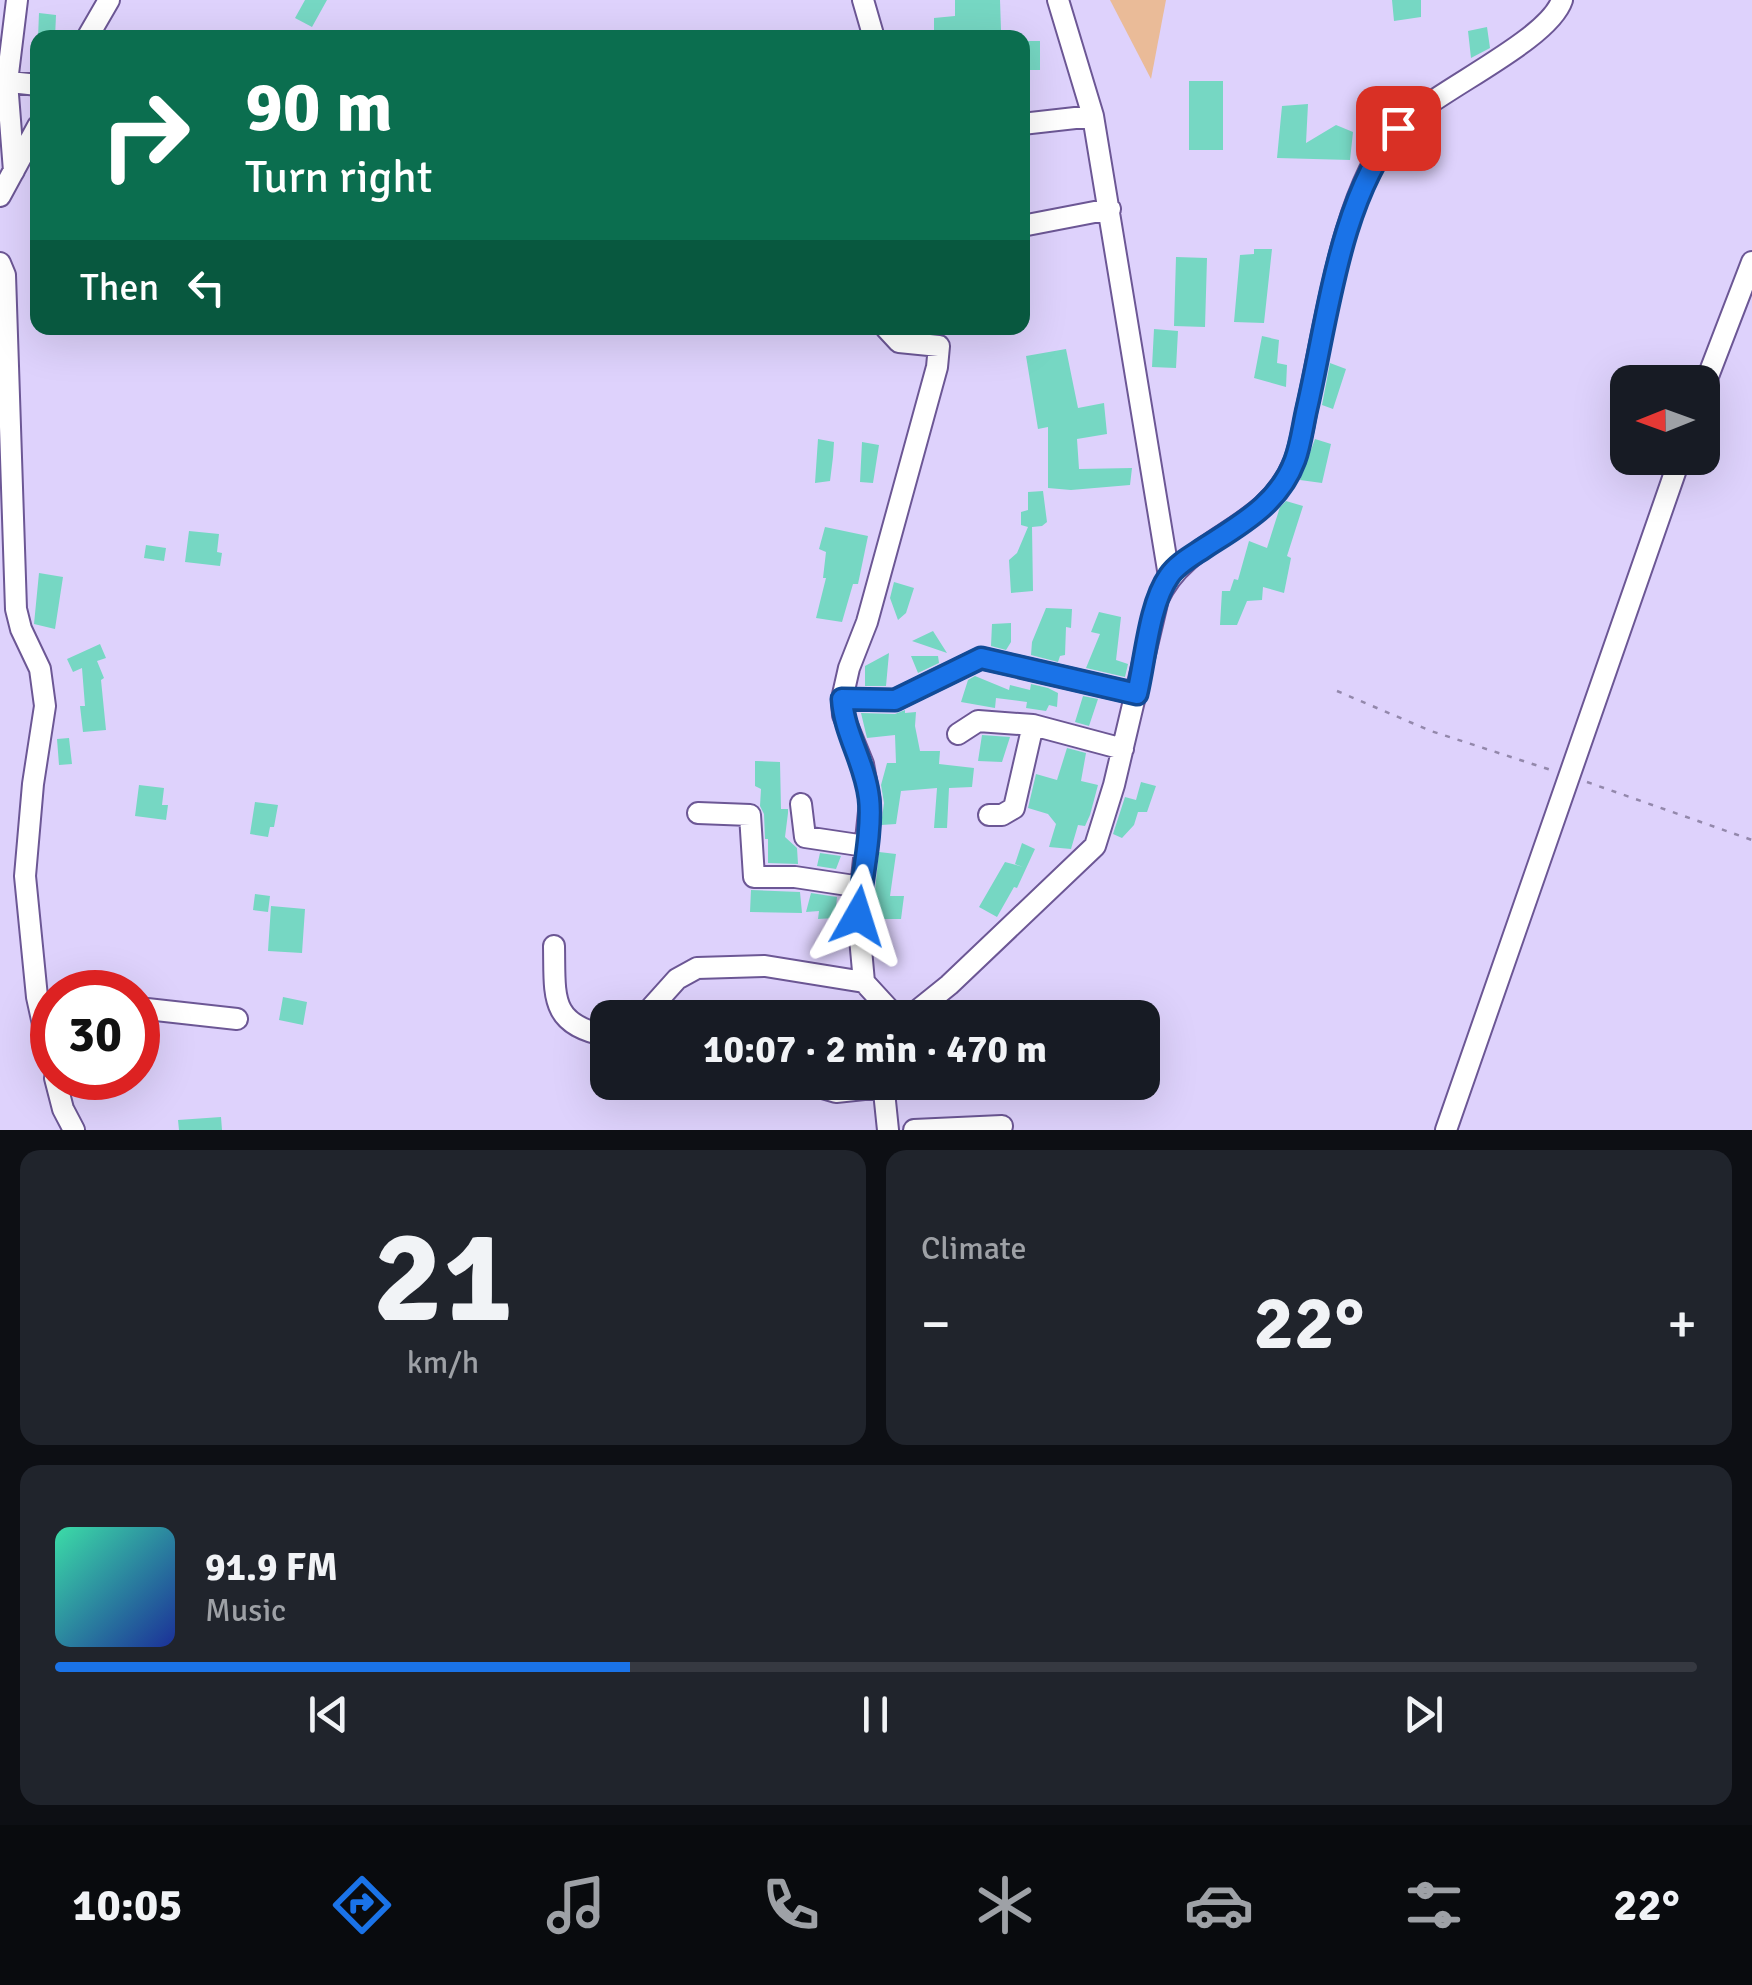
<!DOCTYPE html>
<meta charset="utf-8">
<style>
:root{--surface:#171b24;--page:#20242c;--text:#f1f3f6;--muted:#9ea1a6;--line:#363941;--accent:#1a73e8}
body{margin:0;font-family:Signika,sans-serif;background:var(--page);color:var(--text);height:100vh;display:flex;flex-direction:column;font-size:38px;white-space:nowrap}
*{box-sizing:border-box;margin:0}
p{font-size:32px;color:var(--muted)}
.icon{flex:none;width:55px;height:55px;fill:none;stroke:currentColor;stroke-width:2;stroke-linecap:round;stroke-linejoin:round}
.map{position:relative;height:1130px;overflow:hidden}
.side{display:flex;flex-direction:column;gap:20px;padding:20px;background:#0d0f14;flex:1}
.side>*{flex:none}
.hud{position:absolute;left:30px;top:30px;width:1000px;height:305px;border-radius:20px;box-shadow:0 10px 40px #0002;background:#0b6e4f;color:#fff;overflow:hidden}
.needle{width:65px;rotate:269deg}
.buttons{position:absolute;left:1610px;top:365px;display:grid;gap:20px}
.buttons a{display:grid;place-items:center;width:110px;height:110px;border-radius:20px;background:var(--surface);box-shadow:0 10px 40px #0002;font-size:50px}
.speed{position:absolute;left:30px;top:970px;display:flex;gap:20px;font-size:50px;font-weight:700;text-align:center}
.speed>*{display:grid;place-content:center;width:130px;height:130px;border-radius:50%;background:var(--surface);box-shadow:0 10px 40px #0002;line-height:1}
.speed .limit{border:15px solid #d22;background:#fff;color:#111}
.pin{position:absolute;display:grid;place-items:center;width:85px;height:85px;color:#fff;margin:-42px;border-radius:20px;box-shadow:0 5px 15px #0006}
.me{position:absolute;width:110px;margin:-55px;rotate:6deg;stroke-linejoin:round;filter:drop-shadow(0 0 8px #0008)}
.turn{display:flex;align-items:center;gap:35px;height:210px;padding:0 50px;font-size:45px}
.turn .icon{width:130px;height:130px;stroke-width:2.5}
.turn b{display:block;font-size:70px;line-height:85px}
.then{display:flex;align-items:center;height:95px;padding:0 50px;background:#0003;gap:20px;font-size:38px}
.big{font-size:75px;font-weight:800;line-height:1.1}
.side .tile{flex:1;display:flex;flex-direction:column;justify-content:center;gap:15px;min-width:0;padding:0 35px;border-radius:20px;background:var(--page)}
.side .dial{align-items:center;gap:0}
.dial b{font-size:130px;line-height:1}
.song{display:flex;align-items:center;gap:30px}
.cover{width:120px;height:120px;border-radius:15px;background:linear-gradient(135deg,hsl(160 70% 55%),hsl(230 70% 35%))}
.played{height:10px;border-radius:5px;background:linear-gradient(90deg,var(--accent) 35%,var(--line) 35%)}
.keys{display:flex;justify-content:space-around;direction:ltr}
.heat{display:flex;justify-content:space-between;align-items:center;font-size:55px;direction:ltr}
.side .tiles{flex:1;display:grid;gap:20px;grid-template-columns:1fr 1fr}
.tile:last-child{grid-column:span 2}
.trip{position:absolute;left:590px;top:1000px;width:570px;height:100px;border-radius:20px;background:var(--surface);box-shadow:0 10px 40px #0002;font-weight:800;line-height:100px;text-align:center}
.tab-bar{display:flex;height:160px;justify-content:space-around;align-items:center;background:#090b0e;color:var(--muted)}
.tab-bar .icon{width:70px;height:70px}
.tab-bar .selected{color:var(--accent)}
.tab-bar b{font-size:45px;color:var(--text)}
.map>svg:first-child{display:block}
</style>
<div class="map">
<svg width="1752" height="1130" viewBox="0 0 1752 1130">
<rect width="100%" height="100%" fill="#ded2fc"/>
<!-- green -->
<path fill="#eabb98" d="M1110 0H1166L1151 79Z"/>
<!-- building -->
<path fill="#76d7c3" d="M305 0H327L312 27 295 18Z
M955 0H1000L1001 30H934V18L955 16Z
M1392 0H1421V17L1394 21Z
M39 13 56 15 55 38H38Z
M1487 27 1490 48 1471 58 1468 31Z
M1022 41H1040V70H1022Z
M1189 81H1223V150H1189Z
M1308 104 1306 143 1336 125 1353 132 1350 160 1277 158 1282 106Z
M1254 249H1272L1264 323 1234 322 1240 255 1254 254Z
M1176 257 1207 258 1205 327 1174 326Z
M1154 329 1178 331 1176 368 1152 367Z
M1262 336 1279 340 1277 363 1287 365 1286 387 1254 378Z
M1066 349 1078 408 1104 403 1107 434 1077 439 1079 469 1132 468 1130 485 1071 490 1048 488V427L1038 429 1026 356Z
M1330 363 1346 369 1333 409 1322 405Z
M818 439 834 442 833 457 830 481 815 483Z
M1315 439 1331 444 1322 483 1300 480Z
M862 442 879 445 873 483 860 482Z
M1043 491 1047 522 1042 526 1032 527 1033 591 1011 593 1009 560 1017 553 1028 527 1021 525V512L1028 510V492Z
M1286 501 1303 506 1287 556 1291 558 1284 593 1263 587 1262 600 1247 601 1237 625H1220L1222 591H1230L1234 579 1238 580 1249 541 1267 548 1280 507Z
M825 527 868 536 858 584H853L842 622 816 618 826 578H823L826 552 819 549Z
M189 531 219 534 217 552 222 553 220 566 185 562Z
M146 545 166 548 164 561 144 558Z
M39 573 63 577 55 629 34 624Z
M894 582 914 588 906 613 898 620 890 598Z
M1046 608 1072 609 1071 628 1066 627 1065 655 1060 656 1058 662 1031 655 1032 642Z
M1099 612 1121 617 1116 660 1128 664 1125 677 1086 668 1100 634 1091 632Z
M1011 623V642L1006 650 991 646 992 624Z
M933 631 947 653 912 641Z
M100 644 106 658 97 661 104 678 101 680 106 730 83 732 80 706H85L82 668 73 672 67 659Z
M889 653 886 686H865V666Z
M911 656H938L939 663 918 673Z
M975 676 1009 690 1010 685 1030 690 1031 684 1048 688 1058 693 1057 707 1049 705 1046 711 1026 708 1027 702 996 698 995 708 961 702 968 680Z
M1083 696 1098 699 1089 726 1075 722Z
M905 710V713L916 712 915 726 920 751H940L939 764 974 768 972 787 949 788 947 828H934L937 788 901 791 896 824 881 825 884 803 881 785 887 763H896L895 735 867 738 861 713 895 714Z
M982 735 1010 737 1002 762 978 761Z
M69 738 72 764 59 765 57 739Z
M1067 748 1086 753 1081 781 1098 785 1090 815 1085 826 1078 825 1071 849 1049 847 1056 824 1048 814 1028 808 1036 774 1057 780Z
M755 761 780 762 781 809H788V813L785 837 797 848 798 864 768 863V839H765L764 814 760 806 761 789 755 786Z
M1141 782 1156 786 1147 812H1138L1134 825 1122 838 1113 834 1125 797 1136 800Z
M139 785 164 788 162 805H168L166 820 135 816Z
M255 802 278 805 274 827H270L268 837 250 834Z
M1022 843 1035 849 1017 888 1014 887 997 917 979 907 1005 862 1023 867 1015 864Z
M879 852 896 854 890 896H904L901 919H872Z
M820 853 841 856 836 869 817 866Z
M751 890 800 892 802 913 750 912Z
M811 893 837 897 835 918 818 919 819 911 806 912Z
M255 894 270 896 268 912 253 910Z
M271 906 305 909 302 953 268 951Z
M283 997 307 1002 303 1025 279 1020Z
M221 1117 222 1130H179L178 1120Z"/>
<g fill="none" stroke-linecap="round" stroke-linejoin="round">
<!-- minor casing -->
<g stroke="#6c5795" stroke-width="24">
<path id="minor" d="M863 0 874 38
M1058 0 1093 116 1169 576
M87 38 109 0
M0 81 38 85
M1022 124 1093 116
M14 171 7 82 17 0
M0 196 38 126
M1022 226 1110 209
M0 263 5 275 16 609 21 629 40 669 45 706 33 784 25 876 37 997 52 1065
M1702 392 1752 262
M842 699 895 700 981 658 1137 694
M958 734 978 721 1033 725 1123 749
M801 804 805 837 865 846
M698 813 750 815 754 877H795L861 887
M989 815H1002L1014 808 1033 725
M554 946C555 997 549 1025 608 1036
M864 982 858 916 870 802 863 764 843 715 842 699 849 668 867 622 937 367 939 346 899 342 886 328
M138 1008 237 1019
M642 1018 677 979 697 968 765 966 864 982 897 1018
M908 1018 949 985 1095 846 1114 785 1158 599C1189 533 1265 533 1294 462 1301 444 1304 422 1308 403 1325 327 1343 187 1396 130 1432 92 1548 42 1562 0
M55 1078 63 1109 74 1130
M802 1082 836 1092 883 1087
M883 1082 888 1130
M914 1130 1002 1126
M1446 1130 1680 458"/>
</g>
<!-- path -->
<path stroke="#9388ab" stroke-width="2.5" stroke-dasharray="5 8" stroke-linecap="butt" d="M1337 691 1431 731 1551 770
M1587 782 1752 840"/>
<!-- minor -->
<use href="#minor" stroke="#fff" stroke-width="20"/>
</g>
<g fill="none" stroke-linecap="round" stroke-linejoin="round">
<!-- route casing -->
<g stroke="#114b97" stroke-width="25">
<path id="route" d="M858 916C861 883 873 830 869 798 865 763 844 733 842 699L895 700 981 658 1137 694C1145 661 1149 604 1169 576 1177 564 1192 556 1204 548 1241 524 1279 504 1295 460 1301 444 1303 425 1307 408 1328 318 1339 201 1398 128"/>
</g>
<!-- route -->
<use href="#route" stroke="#1a73e8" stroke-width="18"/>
</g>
</svg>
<div class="buttons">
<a><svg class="needle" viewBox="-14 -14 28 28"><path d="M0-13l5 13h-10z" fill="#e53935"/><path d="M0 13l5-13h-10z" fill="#9ea1a6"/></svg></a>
</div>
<div class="speed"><div class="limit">30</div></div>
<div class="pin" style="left:1398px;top:128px;background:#d93025"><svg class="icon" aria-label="arrive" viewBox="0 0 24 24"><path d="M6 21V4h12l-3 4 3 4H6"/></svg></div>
<svg class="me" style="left:858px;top:916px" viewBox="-20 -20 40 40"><path d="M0-17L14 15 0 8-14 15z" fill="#1a73e8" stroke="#fff" stroke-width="4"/></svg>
<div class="trip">10:07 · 2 min · 470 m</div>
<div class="hud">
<div class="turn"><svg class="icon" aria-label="right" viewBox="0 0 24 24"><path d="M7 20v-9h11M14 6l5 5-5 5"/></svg><div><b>90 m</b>Turn right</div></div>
<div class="then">Then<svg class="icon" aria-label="left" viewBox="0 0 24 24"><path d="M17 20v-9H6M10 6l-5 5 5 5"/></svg></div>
</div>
</div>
<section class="side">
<div class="tiles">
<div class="tile dial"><b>21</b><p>km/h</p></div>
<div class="tile"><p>Climate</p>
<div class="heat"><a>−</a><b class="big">22°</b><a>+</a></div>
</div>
<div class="tile">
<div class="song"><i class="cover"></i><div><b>91.9 FM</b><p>Music</p></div></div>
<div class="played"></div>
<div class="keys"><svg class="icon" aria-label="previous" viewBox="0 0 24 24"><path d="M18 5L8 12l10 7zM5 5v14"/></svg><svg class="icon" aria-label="pause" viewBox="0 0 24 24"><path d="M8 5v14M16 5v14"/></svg><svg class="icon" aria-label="next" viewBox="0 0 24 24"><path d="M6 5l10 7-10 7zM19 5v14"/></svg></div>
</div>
</div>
</section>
<nav class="tab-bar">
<b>10:05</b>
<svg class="icon selected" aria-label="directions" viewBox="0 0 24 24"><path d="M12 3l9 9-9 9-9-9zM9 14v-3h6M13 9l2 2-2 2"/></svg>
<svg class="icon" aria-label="music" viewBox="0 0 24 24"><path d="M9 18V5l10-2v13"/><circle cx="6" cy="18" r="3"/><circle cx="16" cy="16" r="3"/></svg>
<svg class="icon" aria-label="phone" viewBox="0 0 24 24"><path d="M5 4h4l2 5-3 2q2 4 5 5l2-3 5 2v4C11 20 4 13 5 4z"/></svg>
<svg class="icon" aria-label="climate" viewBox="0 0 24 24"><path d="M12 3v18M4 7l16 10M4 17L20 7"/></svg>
<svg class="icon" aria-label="car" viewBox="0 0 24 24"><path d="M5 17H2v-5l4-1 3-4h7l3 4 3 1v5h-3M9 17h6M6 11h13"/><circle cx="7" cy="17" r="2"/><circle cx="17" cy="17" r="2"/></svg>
<svg class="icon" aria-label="filters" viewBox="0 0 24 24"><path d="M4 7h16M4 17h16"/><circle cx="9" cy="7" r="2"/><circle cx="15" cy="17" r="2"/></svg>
<b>22°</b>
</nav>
